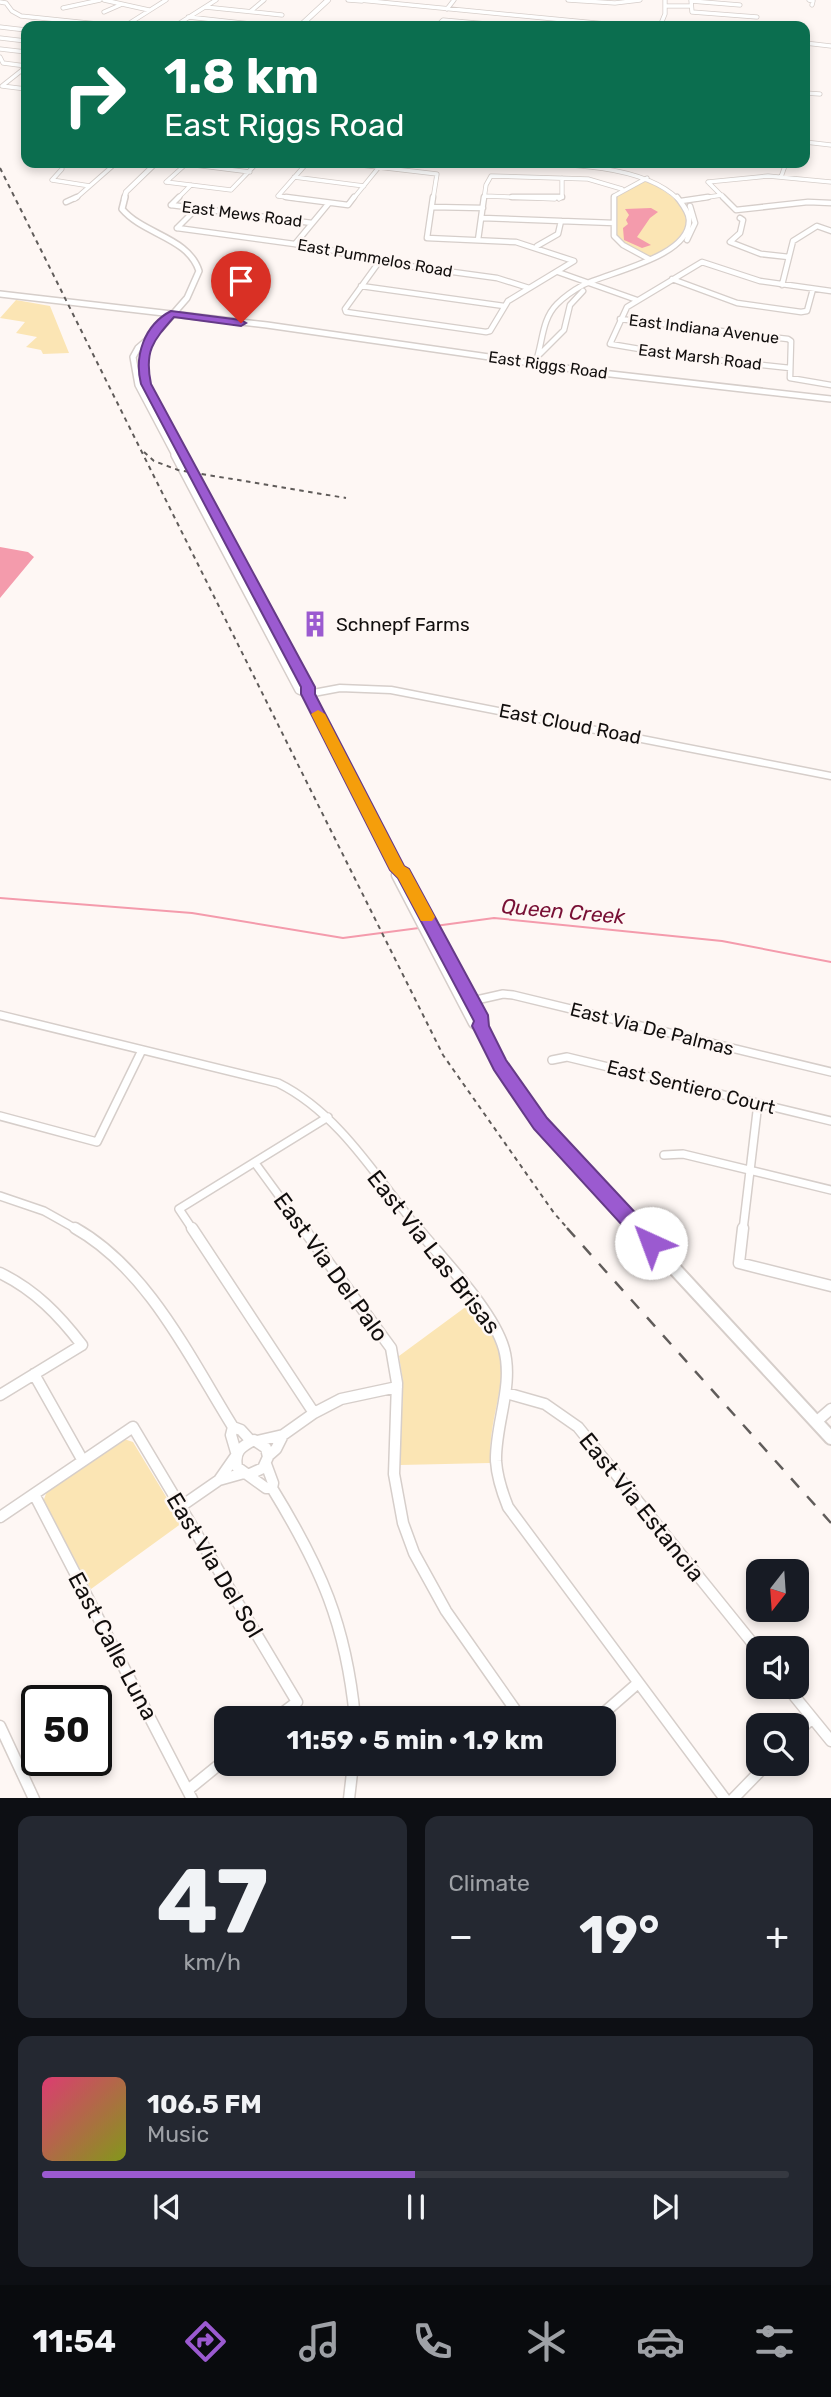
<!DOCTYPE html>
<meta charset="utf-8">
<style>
:root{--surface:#171b24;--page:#242831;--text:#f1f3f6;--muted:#9ea1a6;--line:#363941;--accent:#9b5ad0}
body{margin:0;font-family:Rubik,sans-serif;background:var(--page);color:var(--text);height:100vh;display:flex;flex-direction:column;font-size:26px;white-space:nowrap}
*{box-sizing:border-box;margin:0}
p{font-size:23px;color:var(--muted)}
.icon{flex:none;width:38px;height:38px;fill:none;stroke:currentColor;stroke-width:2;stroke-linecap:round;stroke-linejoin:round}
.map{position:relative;height:1798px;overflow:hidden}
.drawer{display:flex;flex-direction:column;gap:18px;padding:18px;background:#0d0f14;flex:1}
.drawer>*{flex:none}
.hud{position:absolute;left:21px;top:21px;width:789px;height:147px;border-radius:14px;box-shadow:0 4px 10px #0003;background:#0b6e4f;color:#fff;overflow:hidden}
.needle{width:46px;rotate:197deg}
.buttons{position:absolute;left:746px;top:1559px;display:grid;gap:14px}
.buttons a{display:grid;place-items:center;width:63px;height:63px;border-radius:14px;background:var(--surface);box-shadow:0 4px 10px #0003;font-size:35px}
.speed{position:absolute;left:21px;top:1685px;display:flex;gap:14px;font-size:35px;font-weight:700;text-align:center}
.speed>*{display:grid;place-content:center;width:91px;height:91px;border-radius:50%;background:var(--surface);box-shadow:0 4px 10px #0003;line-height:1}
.speed .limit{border:4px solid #111;border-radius:10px;background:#fff;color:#111}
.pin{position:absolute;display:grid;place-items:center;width:60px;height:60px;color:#fff;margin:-72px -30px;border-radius:50% 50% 50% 0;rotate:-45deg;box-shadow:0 0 7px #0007}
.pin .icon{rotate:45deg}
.me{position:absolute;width:77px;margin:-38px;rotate:317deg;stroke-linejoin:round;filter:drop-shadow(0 0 5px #0008)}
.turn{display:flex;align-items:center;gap:24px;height:147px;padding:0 28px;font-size:32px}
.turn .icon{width:91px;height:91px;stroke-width:2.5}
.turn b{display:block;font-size:49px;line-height:60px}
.big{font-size:52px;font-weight:700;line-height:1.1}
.drawer .widget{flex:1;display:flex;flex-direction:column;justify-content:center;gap:10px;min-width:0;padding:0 24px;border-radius:14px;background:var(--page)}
.drawer .dial{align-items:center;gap:0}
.dial b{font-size:91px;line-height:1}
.song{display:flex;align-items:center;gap:21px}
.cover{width:84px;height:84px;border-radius:10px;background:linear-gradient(135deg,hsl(340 70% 55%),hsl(70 70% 35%))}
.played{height:7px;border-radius:4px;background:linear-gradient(90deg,var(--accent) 50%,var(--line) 50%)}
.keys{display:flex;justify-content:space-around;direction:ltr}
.heat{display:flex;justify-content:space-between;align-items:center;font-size:38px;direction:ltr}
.drawer .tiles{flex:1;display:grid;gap:18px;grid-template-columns:1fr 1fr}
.widget:last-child{grid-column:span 2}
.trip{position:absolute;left:214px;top:1706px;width:402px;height:70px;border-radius:14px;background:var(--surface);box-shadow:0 4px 10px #0003;font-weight:700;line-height:70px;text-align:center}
.menu{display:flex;height:112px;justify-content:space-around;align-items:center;background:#090b0e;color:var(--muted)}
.menu .icon{width:49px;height:49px}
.menu .on{color:var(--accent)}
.menu b{font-size:32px;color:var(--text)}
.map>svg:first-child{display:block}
</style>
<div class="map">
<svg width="831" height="1799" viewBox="0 0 831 1799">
<rect width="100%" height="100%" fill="#fef7f4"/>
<!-- green -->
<path fill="#fbe5b4" d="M645 180C696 205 702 232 649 258L623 244 616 237 615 197Z
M16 300 50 306 69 353 43 354 41 350 26 347 37 337 16 333 25 322 0 318Z
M471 1303C526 1372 489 1390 490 1463L400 1465 403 1382 399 1356Z
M124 1439 133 1442 182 1523 91 1589 43 1502 47 1491Z"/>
<!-- water -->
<path fill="#f49bac" d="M651 208 658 212 650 218 637 237 651 245 642 248 624 240 623 228 628 224 626 220 629 215 625 209Z
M0 547 28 552 34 557 0 598Z"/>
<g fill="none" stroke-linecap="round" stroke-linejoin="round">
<!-- stream -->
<path stroke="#f49bac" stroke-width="2" d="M0 898 192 913 343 938 419 928
M435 926 494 918 722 941 831 962"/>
<!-- minor-far4 casing -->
<g stroke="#d6ceca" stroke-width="5">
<path id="minor-far4" d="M104 0 149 10
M348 0 362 1
M359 0 627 26
M568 0 615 3 640 0
M691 0 692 12 757 17
M809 0 813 1 812 5
M691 1 740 5
M0 2 6 3 12 11 21 16 117 26
M666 6H691
M205 7 282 15
M63 8 100 0
M447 9 454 0
M251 11 264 0
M104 12 120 5
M188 17 269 26
M125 26 166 0
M175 26 216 0
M437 26 443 20 510 26
M660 26 665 14V0
M0 27 26 30
M0 38 26 41
M805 43 831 46
M0 49 26 52
M0 57 3 63 26 66
M26 67 2 86 26 89
M805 93 820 94
M26 128V135
M805 142 831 145
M343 163 437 174 433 199
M498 163C549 164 640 161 678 199
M661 163H683
M294 177 364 186
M781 177 786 163
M52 180 90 186
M52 180 62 169 61 163
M166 182 231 190 257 163
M166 182 186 164 250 172
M708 182 725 199
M708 182 768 176 831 182
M278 196 300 199
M278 196 307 163
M485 196 555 199
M75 199 116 163
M177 199 191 185
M353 199 379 167
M484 199 486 185 491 176 588 179 622 189
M559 199 562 197V178
M614 199V196L647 178
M696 199 722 195"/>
</g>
<!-- minor-far3 casing -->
<g stroke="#d6ceca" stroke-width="7">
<path id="minor-far3" d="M286 197 348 205 354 197
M512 197H562
M614 197V236L623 245 649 259
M723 197 736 210 808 202 831 203
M681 201 708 197
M66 202 77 197
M171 205 312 223
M171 205 179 197
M432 207 483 208
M482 218 614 223
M740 218 743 220 740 233 730 242 761 254 789 257
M177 228 324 248 365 260 497 278 529 288
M177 228 197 208
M478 240 484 197
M687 240 695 223 690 206
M295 244 329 203
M537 246 558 234 561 221
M379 262 345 309 346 312 486 332 490 331 508 301 574 261 516 242 427 238 433 197
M558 272 637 300
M672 279 737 303 801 312 807 311 813 289
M782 285 793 241 817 226 831 231
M361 286 504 306
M620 319 788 339 791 341 790 378 831 385
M540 354 564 330 570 305 583 291
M535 364C543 344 541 320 557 304 565 296 574 290 583 285 609 272 690 257 689 220 689 212 682 204 677 197
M790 368 681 356 610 344 627 307 702 262 760 281 831 291"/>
</g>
<!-- minor-far2 casing -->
<g stroke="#d6ceca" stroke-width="9">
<path id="minor-far2" d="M308 694 340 688 391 690 831 776"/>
</g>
<!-- minor-far1 casing -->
<g stroke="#d6ceca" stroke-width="10">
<path id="minor-far1" d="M472 1001 503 994 513 995 831 1072
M0 1015 278 1083C339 1113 377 1178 419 1230
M552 1060 567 1057 831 1121
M0 1116 97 1142 142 1050
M664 1155 683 1154 831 1190
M255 1163 304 1230
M0 1196 44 1211 78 1230
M193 1230 179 1209 328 1117
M743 1230 758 1103"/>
</g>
<!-- minor casing -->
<g stroke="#d6ceca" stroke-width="13">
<path id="minor" d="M75 1228C148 1269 190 1358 233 1427
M192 1228 314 1413
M303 1228 391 1348 397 1383 394 1474 403 1523 414 1553 446 1611 521 1718
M417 1228C443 1260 493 1310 504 1349 514 1386 495 1424 496 1461 497 1477 502 1492 508 1507L725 1799
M743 1228 739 1263 831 1286
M0 1273C35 1290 59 1315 82 1345L0 1395
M34 1374 83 1461
M506 1393 545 1404 578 1427 758 1650
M816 1422 831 1409
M233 1427 231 1435 236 1452
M233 1427 241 1430 251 1441
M257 1441 283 1435 314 1413 341 1399 397 1387
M268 1456 276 1449 283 1435
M266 1464 273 1483 272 1488C321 1568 346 1624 355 1718
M250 1474 263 1468 268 1457 266 1448 254 1440C241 1447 234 1451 237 1467L266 1488H272
M219 1480 235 1457
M34 1494 192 1799
M180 1507 219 1480 244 1473
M0 1517 133 1427 297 1702 276 1718
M787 1687 831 1741
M598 1718 638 1683
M0 1726 34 1799
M796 1734 812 1718
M188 1790 226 1759
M349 1799 353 1764
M733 1799 767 1764"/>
</g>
<!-- major-far4 casing -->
<g stroke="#d6ceca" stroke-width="6">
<path id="major-far4" d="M300 26 328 0
M124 199 126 192 156 163"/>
</g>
<!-- major-far3 casing -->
<g stroke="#d6ceca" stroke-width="8">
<path id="major-far3" d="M125 197 122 209C144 235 188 237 199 271L187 298 160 329 138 348 133 357 138 385 176 457
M0 294 267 325 593 372 831 399
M146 342 142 367 146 384 185 457"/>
</g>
<!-- major-far2 casing -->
<g stroke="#d6ceca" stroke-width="10">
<path id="major-far2" d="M175 455 299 690 308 694
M184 455 308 687V694L358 792"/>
</g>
<!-- major-far1 casing -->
<g stroke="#d6ceca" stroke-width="13">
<path id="major-far1" d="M357 791 398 870 397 875 474 1023 481 1026
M398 870 404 874 482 1020 481 1026 500 1065 540 1123 639 1230"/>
</g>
<!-- major casing -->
<g stroke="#d6ceca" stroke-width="16">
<path id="major" d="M637 1228 831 1438"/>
</g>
<!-- minor-far4 -->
<use href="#minor-far4" stroke="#fff" stroke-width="3.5"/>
<!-- minor-far3 -->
<use href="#minor-far3" stroke="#fff" stroke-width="4.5"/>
<!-- minor-far2 -->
<use href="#minor-far2" stroke="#fff" stroke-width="6"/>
<!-- minor-far1 -->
<use href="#minor-far1" stroke="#fff" stroke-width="7"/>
<!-- minor -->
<use href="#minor" stroke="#fff" stroke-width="10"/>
<!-- major-far4 -->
<use href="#major-far4" stroke="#fff" stroke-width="4.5"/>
<!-- major-far3 -->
<use href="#major-far3" stroke="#fff" stroke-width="5"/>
<!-- major-far2 -->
<use href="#major-far2" stroke="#fff" stroke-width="7"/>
<!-- major-far1 -->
<use href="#major-far1" stroke="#fff" stroke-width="10"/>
<!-- major -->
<use href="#major" stroke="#fff" stroke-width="12"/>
<!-- rail-far1 -->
<path stroke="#605c5a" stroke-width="2" stroke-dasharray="4.5 4.5" stroke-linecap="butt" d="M0 168 443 1055 554 1213 569 1230
M144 452 154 461 178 470 346 498"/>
<!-- rail -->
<path stroke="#605c5a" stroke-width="2.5" stroke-dasharray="12 12" stroke-linecap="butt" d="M567 1228 831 1523"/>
</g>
<!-- route -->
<path fill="#9b5ad0" stroke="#653a87" stroke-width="2" d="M171 311 241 320 246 323 241 326 174 317C153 341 144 351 151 384L315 687V694L404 866 409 869 488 1015 489 1026 506 1060 547 1118 658 1237 660 1243 658 1249 651 1252 644 1249 534 1129 494 1070 472 1026 474 1021 398 878 390 870 301 694V687L141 384C134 356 144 325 171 311Z"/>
<!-- slow -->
<path fill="#f59e0b" d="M318 710 325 714 404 866 409 869 435 917 432 921H421L398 878 390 870 311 714Z"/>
<!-- icons -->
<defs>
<g id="building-bare" transform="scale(2.1)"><path d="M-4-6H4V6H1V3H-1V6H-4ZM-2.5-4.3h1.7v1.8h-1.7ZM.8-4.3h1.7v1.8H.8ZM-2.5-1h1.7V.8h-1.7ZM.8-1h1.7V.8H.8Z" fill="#9b5ad0" stroke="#fef7f4" stroke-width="2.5" paint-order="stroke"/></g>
</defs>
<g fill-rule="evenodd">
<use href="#building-bare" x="315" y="624"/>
</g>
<g text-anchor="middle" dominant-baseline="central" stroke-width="5" stroke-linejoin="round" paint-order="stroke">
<!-- far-street labels -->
<g font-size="16" fill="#110e0d" stroke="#fef7f4">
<text transform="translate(242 214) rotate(7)">East Mews Road</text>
<text transform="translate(375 258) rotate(10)">East Pummelos Road</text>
<text transform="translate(704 329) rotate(7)">East Indiana Avenue</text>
<text transform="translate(700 357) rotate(7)">East Marsh Road</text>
<text transform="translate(548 365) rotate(8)">East Riggs Road</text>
</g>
<!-- poi labels -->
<g font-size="19" fill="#110e0d" stroke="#fef7f4" text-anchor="start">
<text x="336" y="624">Schnepf Farms</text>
</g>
<!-- street labels -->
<g font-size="19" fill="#110e0d" stroke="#fef7f4">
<text transform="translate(570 724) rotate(11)">East Cloud Road</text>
<text transform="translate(652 1029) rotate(14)">East Via De Palmas</text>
<text transform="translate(691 1087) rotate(14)">East Sentiero Court</text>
</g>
<!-- water labels -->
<g font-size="21" font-style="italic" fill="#781035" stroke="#fef7f4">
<text transform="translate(563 911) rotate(5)">Queen Creek</text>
</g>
<!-- near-street labels -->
<g font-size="23" fill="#110e0d" stroke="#fef7f4">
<text transform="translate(434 1252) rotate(52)">East Via Las Brisas</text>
<text transform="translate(331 1267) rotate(54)">East Via Del Palo</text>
<text transform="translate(642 1507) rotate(51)">East Via Estancia</text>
<text transform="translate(215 1565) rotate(59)">East Via Del Sol</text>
<text transform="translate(113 1646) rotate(62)">East Calle Luna</text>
</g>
</g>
</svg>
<div class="buttons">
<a><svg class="needle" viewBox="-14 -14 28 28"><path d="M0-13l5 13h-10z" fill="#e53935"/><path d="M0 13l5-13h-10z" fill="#9ea1a6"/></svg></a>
<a><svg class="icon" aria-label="sound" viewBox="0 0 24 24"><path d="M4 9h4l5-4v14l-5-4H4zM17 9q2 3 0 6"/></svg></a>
<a><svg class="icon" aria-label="search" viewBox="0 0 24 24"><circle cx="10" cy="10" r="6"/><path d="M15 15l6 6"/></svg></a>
</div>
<div class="speed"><div class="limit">50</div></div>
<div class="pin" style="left:241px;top:323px;background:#d93025"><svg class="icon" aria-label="arrive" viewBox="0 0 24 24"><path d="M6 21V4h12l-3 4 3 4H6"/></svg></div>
<svg class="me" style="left:651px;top:1243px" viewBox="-20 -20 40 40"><circle r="19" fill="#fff"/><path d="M0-13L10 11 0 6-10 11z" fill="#9b5ad0"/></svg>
<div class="trip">11:59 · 5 min · 1.9 km</div>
<div class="hud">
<div class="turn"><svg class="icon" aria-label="right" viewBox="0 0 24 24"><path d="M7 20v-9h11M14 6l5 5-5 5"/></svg><div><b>1.8 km</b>East Riggs Road</div></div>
</div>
</div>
<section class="drawer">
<div class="tiles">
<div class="widget dial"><b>47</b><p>km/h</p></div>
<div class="widget"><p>Climate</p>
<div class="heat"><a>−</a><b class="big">19°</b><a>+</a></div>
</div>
<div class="widget">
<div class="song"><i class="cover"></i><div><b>106.5 FM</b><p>Music</p></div></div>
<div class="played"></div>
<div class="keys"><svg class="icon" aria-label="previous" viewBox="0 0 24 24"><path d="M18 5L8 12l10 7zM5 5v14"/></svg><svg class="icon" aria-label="pause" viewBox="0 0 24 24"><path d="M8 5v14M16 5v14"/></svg><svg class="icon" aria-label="next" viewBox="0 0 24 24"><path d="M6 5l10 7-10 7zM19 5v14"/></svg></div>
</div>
</div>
</section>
<nav class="menu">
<b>11:54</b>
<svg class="icon on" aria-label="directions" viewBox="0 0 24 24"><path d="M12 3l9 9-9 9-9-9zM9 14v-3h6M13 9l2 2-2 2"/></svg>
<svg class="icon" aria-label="music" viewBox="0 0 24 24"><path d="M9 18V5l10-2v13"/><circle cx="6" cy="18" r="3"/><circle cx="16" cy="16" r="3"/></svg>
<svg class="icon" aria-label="phone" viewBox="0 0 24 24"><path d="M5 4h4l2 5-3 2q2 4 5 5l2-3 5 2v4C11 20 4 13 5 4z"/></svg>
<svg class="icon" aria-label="climate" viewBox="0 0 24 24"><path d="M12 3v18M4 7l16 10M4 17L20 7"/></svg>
<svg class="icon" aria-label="car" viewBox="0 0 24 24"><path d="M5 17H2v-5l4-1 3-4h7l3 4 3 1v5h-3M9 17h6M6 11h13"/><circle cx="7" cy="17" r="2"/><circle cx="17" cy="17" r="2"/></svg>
<svg class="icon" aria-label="filters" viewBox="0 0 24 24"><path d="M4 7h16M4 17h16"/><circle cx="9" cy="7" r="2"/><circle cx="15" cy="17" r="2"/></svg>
</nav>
